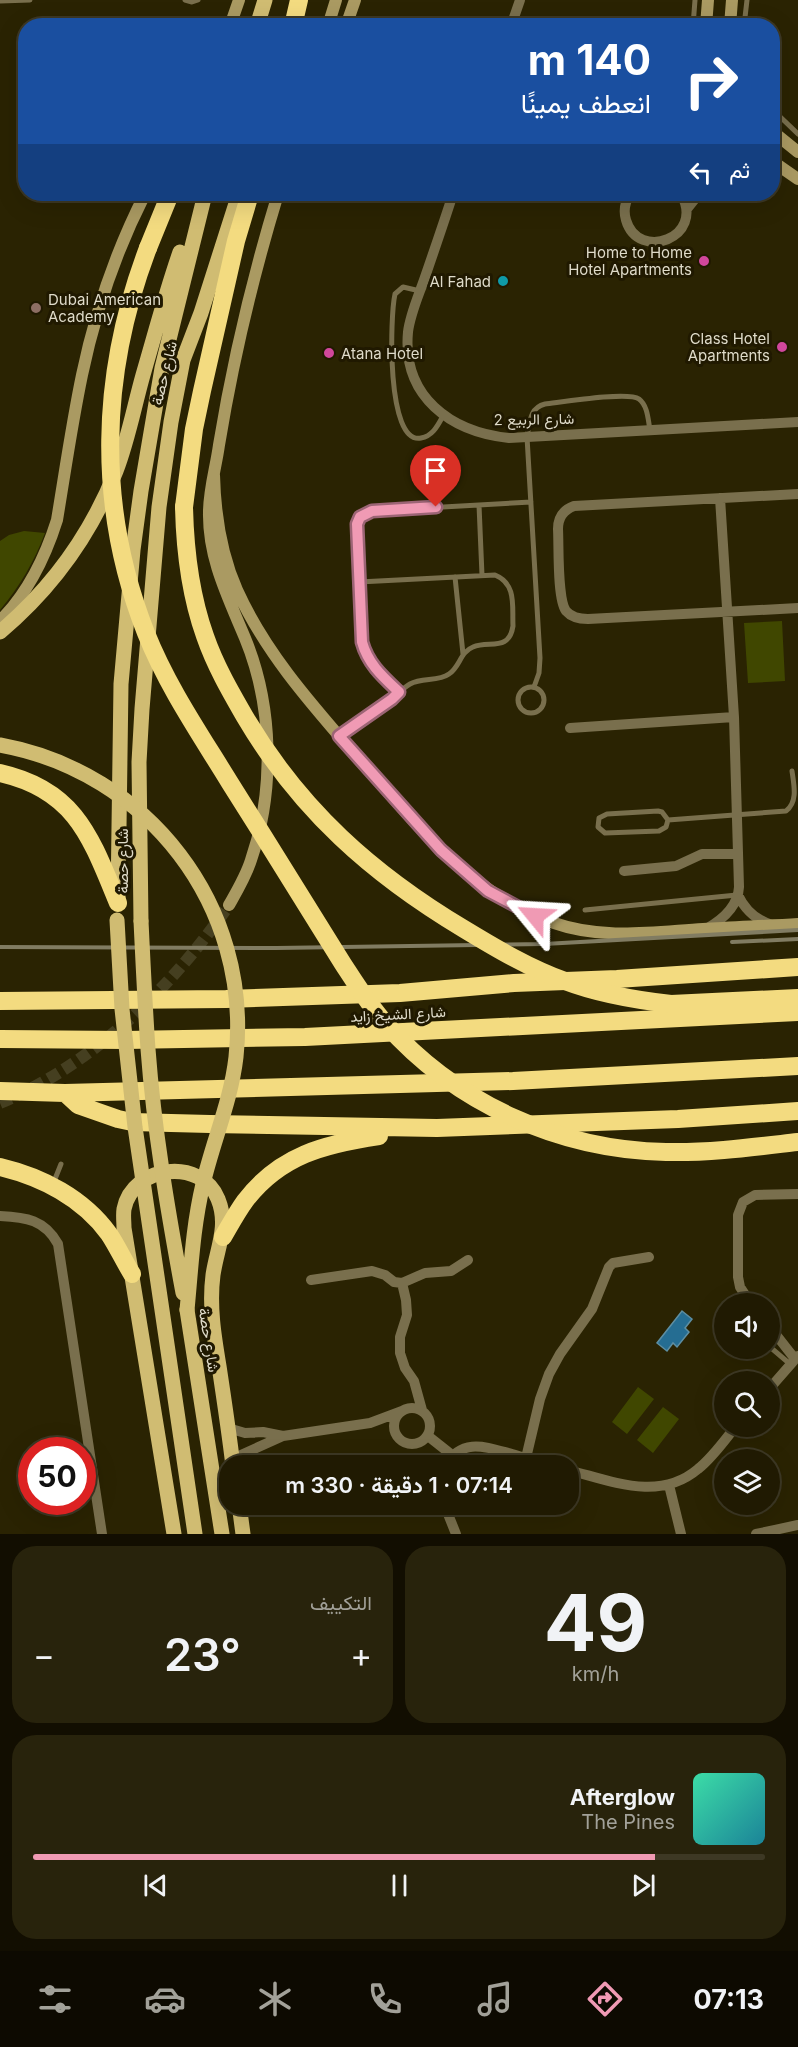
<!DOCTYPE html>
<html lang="ar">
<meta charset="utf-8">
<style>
:root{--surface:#201a02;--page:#28230c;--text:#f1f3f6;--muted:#a2a199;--line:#3d3824;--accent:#f09ab4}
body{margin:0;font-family:Inter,Vazirmatn,sans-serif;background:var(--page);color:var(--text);direction:rtl;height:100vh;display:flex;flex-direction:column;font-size:22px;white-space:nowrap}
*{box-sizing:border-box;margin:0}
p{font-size:20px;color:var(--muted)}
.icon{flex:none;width:33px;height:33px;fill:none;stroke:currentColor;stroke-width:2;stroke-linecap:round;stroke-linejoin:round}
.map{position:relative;height:1534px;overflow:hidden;direction:ltr}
.side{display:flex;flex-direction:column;gap:12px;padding:12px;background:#120e01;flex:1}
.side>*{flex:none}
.hud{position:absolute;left:18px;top:18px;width:762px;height:183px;border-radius:24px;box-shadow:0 6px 24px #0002,0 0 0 2px var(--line);direction:rtl;background:#1a4fa0;color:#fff;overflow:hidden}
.controls{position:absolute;left:714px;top:1293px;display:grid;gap:12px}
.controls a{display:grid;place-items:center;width:66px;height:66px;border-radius:50%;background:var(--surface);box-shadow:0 6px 24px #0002,0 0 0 2px var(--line);font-size:30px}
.speed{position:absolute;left:18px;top:1437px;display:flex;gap:12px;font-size:30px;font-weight:700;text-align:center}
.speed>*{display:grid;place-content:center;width:78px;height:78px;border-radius:50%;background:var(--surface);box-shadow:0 6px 24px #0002,0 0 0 2px var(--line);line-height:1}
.speed .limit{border:9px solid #d22;background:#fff;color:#111}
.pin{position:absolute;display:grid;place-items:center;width:51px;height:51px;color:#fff;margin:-62px -26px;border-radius:50% 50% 50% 0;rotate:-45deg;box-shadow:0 0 6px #0007}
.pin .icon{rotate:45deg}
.me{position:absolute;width:66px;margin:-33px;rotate:297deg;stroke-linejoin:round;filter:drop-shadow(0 0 4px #0008)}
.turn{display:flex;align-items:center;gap:21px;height:126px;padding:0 30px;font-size:27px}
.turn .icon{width:78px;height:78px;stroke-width:2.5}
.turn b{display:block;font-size:42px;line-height:51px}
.then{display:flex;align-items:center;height:57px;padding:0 30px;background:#0003;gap:12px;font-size:22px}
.big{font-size:45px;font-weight:600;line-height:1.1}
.side .tile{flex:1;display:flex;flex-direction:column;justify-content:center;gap:9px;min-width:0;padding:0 21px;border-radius:24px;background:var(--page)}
.side .dial{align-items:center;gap:0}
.dial b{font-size:78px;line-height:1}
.song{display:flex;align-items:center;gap:18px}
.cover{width:72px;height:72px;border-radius:9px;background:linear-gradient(135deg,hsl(160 70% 55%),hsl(190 70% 35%))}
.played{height:6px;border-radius:3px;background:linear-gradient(90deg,var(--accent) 85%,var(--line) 85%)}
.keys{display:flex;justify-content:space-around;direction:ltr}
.heat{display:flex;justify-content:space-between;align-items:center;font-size:33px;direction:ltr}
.side .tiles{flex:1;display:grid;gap:12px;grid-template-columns:1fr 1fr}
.tile:last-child{grid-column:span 2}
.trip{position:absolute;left:219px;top:1455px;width:360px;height:60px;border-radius:24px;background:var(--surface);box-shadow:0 6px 24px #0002,0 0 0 2px var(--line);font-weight:600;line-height:60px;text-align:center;direction:rtl}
.dock{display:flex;height:96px;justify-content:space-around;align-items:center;background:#0d0a01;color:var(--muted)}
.dock .icon{width:42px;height:42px}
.dock .selected{color:var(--accent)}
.dock b{font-size:27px;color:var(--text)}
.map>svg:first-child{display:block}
</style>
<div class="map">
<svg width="798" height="1534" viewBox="0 0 798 1534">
<rect width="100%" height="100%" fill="#2a2302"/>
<!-- green -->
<path fill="#404700" d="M24 531 45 533C34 562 20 586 0 610V541L9 535Z
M782 621 785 681 748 683 744 623Z
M638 1387 654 1399 627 1434 612 1422Z
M663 1407 679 1419 653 1453 637 1440Z"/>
<!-- water -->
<path fill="#256d92" stroke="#5d8ea2" stroke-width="1.5" d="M682 1311 692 1319 685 1328 689 1332 677 1347 673 1343 667 1351 657 1343Z"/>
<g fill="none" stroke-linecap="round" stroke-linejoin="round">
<!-- secondary-tunnel -->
<path stroke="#453f20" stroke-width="12" stroke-dasharray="12 6" stroke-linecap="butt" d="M0 1103C93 1065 173 986 229 905"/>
<!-- lane -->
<path stroke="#796f4d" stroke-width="5" d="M185 0 192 2 198 0
M0 1 30 0
M693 26 695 0
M744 26 747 0
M772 109 798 134
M420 291 403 287 395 294C390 316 386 445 421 438 433 436 438 425 443 416
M479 505 482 575
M455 577 463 654
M518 700a13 13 0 1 1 26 0a13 13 0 1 1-26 0Z
M534 687 539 673 540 658 527 437C530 423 529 408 545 404 562 402 628 391 639 399 648 406 648 420 650 430
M399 692C383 677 368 664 362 642L356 530 360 517 372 511 531 502
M339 736C357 724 376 712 392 699 398 694 403 688 410 684 422 677 438 682 449 674 460 667 460 652 473 647 489 640 509 652 513 626 512 607 517 584 495 575L359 582
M658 811 662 812 668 820 666 827 659 831 605 833 598 827 599 818 607 814Z
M668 820 786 811C798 802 794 785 792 771
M585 910 737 895
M53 1184 61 1164
M770 1347 790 1364"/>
<!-- street -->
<path stroke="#796f4d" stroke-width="10" d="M511 26 520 0
M453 194C444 222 434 251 424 280 418 297 410 315 408 332 402 397 451 432 509 438L798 422
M630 194C625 202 623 210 626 220 638 262 706 238 681 194
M687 209 699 194
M798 494 574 506C563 510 558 518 558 529 559 546 557 599 566 611 572 618 580 619 588 619L798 608
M570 728 734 717
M624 871 676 866 702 854H738
M738 895C745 910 756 920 772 925
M706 929C722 920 738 906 739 887L734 717 720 498
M0 1216C26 1217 45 1220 58 1244L102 1534
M311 1280 372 1271 385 1275 394 1282 402 1283 425 1273 451 1271 468 1260
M402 1283 406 1300 407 1315 400 1337V1353L405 1368 414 1381 422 1410
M751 1304 740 1287 738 1277V1215L743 1202 755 1195 798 1194
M770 1327 795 1359
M770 1388 798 1356
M394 1426a18 18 0 1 1 36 0a18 18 0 1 1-36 0Z
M228 1428 245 1433 263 1432 283 1436 370 1423 402 1411
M428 1436 452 1455
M526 1458 540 1399 549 1374 560 1354 592 1309 609 1267 613 1263 649 1257
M232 1459 283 1436
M445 1466C462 1437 486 1447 512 1454 525 1458 539 1462 553 1466
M568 1470C612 1481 659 1502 698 1469 713 1457 724 1441 736 1426
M669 1485 681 1534
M444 1504 456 1534
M756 1534 798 1525"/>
<!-- secondary -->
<path stroke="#aa9a62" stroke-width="12" d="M230 26 239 0
M328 26 336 0
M346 26 355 0
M706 26 708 0
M730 26 732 0
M772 131 798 152
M772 161 798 179
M214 475C215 514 221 554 237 590 266 654 313 706 359 759 416 823 470 895 554 923 602 940 653 932 703 929 734 927 766 926 798 924
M0 621C28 593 45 558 57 520 65 472 72 423 82 375 95 313 116 251 145 194
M229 905C237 891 246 876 251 860 275 790 273 706 245 638 228 597 208 558 209 512 209 490 216 467 219 445 233 360 253 276 278 194"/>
<!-- primary -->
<path stroke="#d0bc72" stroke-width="15" d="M257 26 265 0
M0 632C51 589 91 534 116 471 128 440 134 407 143 375 155 334 166 292 180 252
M118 899 121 684 133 550 141 491 162 368 205 194
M141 921 139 762 142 709 159 507 171 422 183 360 201 313 239 194
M187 1310 222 1534
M239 1504 243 1534
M174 1534 124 1228C124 1222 123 1215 124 1209 133 1165 201 1157 218 1199 229 1226 217 1248 213 1275 209 1306 214 1336 219 1366 224 1399 229 1432 233 1466"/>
<!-- highway -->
<path stroke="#f3db80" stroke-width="18" d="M293 26 299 0
M148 248 170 194
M184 507 194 429 202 391 236 241 250 194
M0 773C76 790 91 838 118 903
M0 1001 226 999 400 993 514 983 617 979 798 967
M671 1004 798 998
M0 1039 126 1040 305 1037 798 1012
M0 1091 65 1093 513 1081 798 1066
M65 1093 78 1105 118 1119 132 1122 210 1124 437 1128 678 1119 798 1111
M0 1167C42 1177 83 1198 109 1234 117 1246 124 1261 132 1274
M223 1237C230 1225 237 1212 245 1201 280 1155 325 1144 379 1136"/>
<!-- rail -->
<path stroke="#817c62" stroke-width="4" d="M732 942 798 939
M0 947 276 948 544 944 798 930"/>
<!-- primary-bridge -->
<path stroke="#d0bc72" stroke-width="15" d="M0 745C148 772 252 906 236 1057 231 1101 213 1141 203 1184 193 1226 191 1268 187 1310
M117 920 122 1009 135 1127 195 1534
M141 921C143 963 145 1006 148 1049 154 1130 168 1212 183 1293"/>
<!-- highway-bridge -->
<path stroke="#f3db80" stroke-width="18" d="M148 248C100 374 96 506 146 633 167 686 200 734 230 783 268 843 305 903 343 964 356 984 369 1005 385 1023 456 1104 560 1150 666 1152 710 1153 754 1147 798 1142
M184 507C185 551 190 594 205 636 215 665 230 691 245 717 300 810 372 874 464 929 497 949 529 968 565 981 599 994 635 1000 671 1004"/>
</g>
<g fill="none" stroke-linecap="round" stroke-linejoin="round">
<!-- route casing -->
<g stroke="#9c6475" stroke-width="15">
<path id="route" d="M436 507 372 511 360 517 357 524 362 642C368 664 383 677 399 692L392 699 339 736 441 850 488 891 535 916"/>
</g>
<!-- route -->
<use href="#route" stroke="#f09ab4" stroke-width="10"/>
</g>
<!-- markers -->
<g fill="#d1479c" stroke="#201900" stroke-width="2">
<circle cx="704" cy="261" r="6"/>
<circle cx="782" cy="347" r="6"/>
<circle cx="329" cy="353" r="6"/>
</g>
<circle fill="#0f9aa8" stroke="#201900" stroke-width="2" cx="503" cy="281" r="6"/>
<circle fill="#8d6e63" stroke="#201900" stroke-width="2" cx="36" cy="308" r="6"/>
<g text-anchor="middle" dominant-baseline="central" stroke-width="6" stroke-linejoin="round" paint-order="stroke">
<!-- poi labels -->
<g font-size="15" fill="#dfdbc9" stroke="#201900" text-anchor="end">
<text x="692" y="252">Home to Home<tspan x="692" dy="17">Hotel Apartments</tspan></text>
<text x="491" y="281">Al Fahad</text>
<text x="48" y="299" text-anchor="start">Dubai American<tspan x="48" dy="17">Academy</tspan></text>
<text x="770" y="338">Class Hotel<tspan x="770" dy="17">Apartments</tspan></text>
<text x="341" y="353" text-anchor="start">Atana Hotel</text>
</g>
<!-- street labels -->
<g font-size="15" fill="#dfdbc9" stroke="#201900">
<text transform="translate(164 373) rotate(-76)">شارع حصة</text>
<text transform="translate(534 419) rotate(-1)">شارع الربيع 2</text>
<text transform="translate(122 861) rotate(-90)">شارع حصة</text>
<text transform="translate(398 1014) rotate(-3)">شارع الشيخ زايد</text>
<text transform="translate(209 1340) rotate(81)">شارع حصة</text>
</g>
</g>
</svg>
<div class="controls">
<a><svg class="icon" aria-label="sound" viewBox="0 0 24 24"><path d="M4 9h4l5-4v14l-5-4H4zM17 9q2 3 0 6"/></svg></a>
<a><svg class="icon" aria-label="search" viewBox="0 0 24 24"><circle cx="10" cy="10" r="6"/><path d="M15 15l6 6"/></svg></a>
<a><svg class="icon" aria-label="layers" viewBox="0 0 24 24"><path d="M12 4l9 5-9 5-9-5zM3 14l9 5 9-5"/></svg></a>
</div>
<div class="speed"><div class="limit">50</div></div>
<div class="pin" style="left:436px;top:507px;background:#d93025"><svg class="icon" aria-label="arrive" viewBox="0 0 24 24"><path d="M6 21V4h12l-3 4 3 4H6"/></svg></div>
<svg class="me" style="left:535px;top:916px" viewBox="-20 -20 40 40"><path d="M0-17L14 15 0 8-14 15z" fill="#f09ab4" stroke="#fff" stroke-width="4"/></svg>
<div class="trip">07:14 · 1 دقيقة · 330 m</div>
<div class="hud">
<div class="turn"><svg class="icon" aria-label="right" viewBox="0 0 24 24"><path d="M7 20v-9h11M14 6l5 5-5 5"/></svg><div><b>140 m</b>انعطف يمينًا</div></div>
<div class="then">ثم<svg class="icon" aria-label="left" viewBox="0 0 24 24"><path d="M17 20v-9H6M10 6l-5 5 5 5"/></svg></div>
</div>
</div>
<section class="side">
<div class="tiles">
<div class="tile dial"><b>49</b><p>km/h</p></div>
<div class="tile"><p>التكييف</p>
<div class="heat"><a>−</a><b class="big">23°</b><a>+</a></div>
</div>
<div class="tile">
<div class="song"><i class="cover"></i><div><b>Afterglow</b><p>The Pines</p></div></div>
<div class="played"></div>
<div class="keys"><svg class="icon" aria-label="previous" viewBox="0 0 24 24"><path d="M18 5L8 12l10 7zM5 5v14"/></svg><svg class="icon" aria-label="pause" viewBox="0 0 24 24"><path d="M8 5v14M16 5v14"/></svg><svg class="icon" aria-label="next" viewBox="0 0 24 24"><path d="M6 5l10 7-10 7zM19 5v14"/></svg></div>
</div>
</div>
</section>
<nav class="dock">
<b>07:13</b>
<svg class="icon selected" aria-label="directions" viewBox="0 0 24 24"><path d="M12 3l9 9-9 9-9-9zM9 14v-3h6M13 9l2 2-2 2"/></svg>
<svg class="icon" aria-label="music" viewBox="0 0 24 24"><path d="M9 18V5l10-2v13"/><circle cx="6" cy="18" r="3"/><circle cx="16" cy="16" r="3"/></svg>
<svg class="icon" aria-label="phone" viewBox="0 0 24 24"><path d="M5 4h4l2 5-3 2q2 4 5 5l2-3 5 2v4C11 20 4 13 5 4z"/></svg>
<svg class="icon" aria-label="climate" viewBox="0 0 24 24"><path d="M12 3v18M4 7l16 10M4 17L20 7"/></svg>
<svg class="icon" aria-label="car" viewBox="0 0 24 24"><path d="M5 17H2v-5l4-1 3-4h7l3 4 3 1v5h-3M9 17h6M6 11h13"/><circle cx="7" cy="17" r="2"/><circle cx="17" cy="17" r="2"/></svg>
<svg class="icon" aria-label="filters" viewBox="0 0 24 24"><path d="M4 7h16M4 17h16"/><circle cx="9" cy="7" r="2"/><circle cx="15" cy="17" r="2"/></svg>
</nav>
